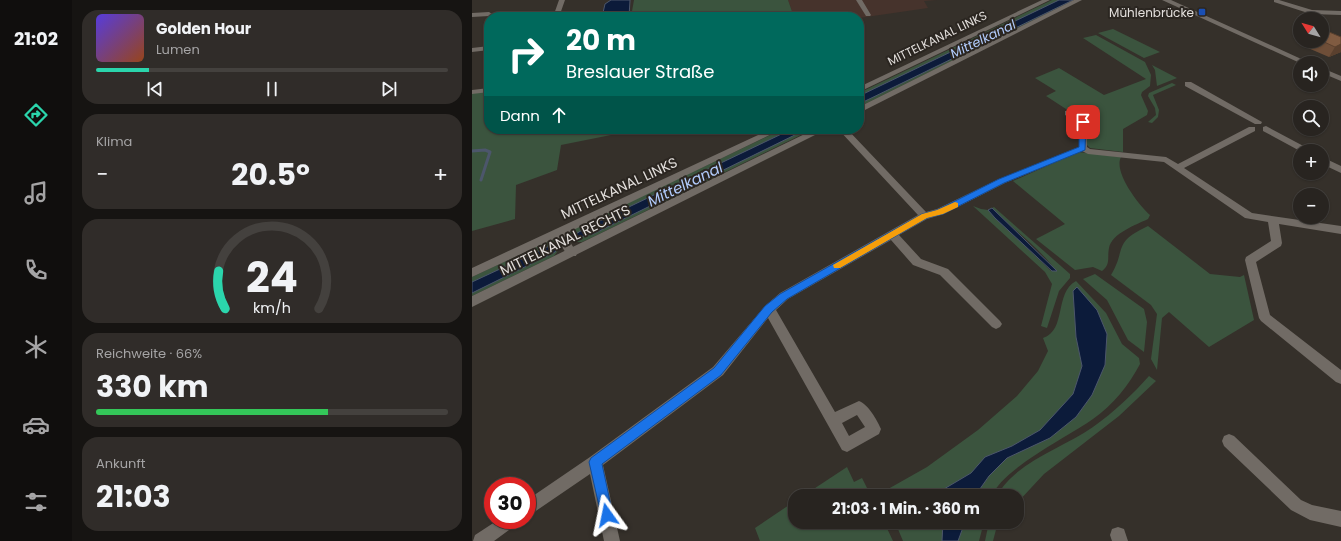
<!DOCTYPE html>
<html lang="de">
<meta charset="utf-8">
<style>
:root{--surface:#282420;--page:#302c29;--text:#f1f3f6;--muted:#a5a4a5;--line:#44413e;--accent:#2bd5ac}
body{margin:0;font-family:Poppins,sans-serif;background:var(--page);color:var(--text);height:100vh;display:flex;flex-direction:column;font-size:15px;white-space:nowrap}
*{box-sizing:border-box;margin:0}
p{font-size:13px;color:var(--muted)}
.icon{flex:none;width:22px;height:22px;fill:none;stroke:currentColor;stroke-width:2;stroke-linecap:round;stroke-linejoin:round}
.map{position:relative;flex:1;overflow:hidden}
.drawer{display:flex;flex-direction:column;gap:10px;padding:10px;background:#161412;width:400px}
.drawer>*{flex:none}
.banner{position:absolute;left:12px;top:12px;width:380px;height:122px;border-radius:16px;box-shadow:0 1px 3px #0004,0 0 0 1px var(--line);background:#00695c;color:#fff;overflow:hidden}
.needle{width:26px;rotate:307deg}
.controls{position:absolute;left:821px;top:12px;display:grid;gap:8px}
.controls a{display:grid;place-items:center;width:36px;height:36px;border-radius:50%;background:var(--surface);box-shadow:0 1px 3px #0004,0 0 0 1px var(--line);font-size:20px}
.speed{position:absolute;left:12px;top:477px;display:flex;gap:8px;font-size:20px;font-weight:700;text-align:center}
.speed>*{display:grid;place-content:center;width:52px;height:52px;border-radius:50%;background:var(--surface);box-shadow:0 1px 3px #0004,0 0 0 1px var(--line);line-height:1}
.speed .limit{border:6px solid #d22;background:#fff;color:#111}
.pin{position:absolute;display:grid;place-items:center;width:34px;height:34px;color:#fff;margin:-17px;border-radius:8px;box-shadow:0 2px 6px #0006}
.me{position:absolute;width:44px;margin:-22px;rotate:348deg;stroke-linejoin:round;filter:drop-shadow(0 0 3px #0008)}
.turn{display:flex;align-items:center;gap:14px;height:84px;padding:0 16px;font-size:18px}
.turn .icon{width:52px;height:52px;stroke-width:2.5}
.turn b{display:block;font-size:28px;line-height:34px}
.then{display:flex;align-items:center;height:38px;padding:0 16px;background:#0003;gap:8px;font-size:15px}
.big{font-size:30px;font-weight:700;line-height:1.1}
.drawer .tile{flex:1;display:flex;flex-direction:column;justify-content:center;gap:6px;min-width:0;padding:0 14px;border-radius:16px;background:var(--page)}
.drawer .dial{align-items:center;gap:0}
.dial svg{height:104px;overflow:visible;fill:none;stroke:var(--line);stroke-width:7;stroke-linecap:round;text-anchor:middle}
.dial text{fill:var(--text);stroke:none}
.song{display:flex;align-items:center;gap:12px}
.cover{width:48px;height:48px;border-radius:6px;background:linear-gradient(135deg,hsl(250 70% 55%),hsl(20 70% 35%))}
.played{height:4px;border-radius:2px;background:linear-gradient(90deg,var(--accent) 15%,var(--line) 15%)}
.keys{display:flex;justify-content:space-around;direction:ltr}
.heat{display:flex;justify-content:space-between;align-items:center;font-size:22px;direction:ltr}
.charge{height:6px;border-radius:3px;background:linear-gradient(90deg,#34c759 66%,var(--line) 0)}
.trip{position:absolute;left:316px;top:489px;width:236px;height:40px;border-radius:16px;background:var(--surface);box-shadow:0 1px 3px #0004,0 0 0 1px var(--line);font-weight:700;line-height:40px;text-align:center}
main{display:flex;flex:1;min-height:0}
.tabs{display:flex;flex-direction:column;width:72px;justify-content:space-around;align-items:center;background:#100e0d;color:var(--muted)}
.tabs .icon{width:28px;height:28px}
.tabs .active{color:var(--accent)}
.tabs b{font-size:18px;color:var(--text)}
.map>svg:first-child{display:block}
</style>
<main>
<nav class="tabs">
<b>21:02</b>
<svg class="icon active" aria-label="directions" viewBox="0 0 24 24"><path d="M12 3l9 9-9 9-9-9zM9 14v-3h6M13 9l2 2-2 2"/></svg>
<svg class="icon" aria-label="music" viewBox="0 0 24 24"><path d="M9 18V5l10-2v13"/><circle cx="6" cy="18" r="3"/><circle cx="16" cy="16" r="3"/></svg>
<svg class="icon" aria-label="phone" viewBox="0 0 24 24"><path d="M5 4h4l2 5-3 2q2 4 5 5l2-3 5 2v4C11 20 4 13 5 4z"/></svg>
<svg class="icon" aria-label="climate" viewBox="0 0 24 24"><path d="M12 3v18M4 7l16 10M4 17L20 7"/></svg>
<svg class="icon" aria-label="car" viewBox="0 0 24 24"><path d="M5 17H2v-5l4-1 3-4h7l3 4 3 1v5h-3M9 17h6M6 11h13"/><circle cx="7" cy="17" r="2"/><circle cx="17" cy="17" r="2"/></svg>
<svg class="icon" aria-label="filters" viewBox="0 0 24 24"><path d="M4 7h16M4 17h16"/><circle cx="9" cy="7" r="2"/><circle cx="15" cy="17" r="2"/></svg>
</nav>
<section class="drawer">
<div class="tile">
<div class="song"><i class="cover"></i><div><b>Golden Hour</b><p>Lumen</p></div></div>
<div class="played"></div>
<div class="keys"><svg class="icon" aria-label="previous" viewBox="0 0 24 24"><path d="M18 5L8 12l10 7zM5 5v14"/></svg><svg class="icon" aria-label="pause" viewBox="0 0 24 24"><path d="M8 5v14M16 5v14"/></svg><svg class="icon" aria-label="next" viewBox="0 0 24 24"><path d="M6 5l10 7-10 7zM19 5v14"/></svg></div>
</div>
<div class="tile"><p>Klima</p>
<div class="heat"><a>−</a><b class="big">20.5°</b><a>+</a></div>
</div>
<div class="tile dial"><svg viewBox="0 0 100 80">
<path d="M14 69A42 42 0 1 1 86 69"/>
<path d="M14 69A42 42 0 0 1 9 40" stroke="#2bd5ac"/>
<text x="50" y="56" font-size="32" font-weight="700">24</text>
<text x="50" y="72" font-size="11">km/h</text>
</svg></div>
<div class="tile"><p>Reichweite · 66%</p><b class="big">330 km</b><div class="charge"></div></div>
<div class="tile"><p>Ankunft</p><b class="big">21:03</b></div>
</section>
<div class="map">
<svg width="869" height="541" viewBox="0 0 869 541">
<rect width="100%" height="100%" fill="#35302a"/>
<!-- commercial -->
<path fill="#46332c" d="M316 0H465L452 1 456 8 387 18 322 17Z"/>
<!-- green -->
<path fill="#3b543e" d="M162 0H316L322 17H159Z
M580 0H602L387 107V93Z
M641 29 688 52 672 58 626 33Z
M624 35 673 62 679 75 678 86 670 92 669 95 676 111 675 115 651 129V152L618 148 615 145 614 122 574 96 584 91 563 78 587 68 632 95 674 79 611 38Z
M680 65 705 78 685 86 683 70Z
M700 83 704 85 681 95 687 110 686 117 680 123 676 122 684 115 683 108 676 96 677 93Z
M17 91V129H169L89 145 85 170 44 185 43 219 0 231V93Z
M311 129H341L121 237 110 242H97L95 238 96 234 103 228Z
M606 152 649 157C641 172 667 205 678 215L676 219C664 225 640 233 637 248 635 258 639 264 630 271L621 267 603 270 564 239 593 224 541 181Z
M501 206 509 209 516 210 579 271H584C567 247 540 229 520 208L522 207 598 274V278L587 291 575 328 569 326 580 284 573 272Z
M676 226 738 274 768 277 772 275 782 320 737 347 697 312 690 318 685 370 679 359 685 314 679 305 639 275C655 248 640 243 676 226Z
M84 240 88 243 89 247 82 256 0 296V277L76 241Z
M623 274 672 309 675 322 672 352 656 340 635 300 611 279Z
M604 281 634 313 650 344 667 358 668 364C657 385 641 405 621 419 597 436 530 469 520 496H410L409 493 455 467 506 430 545 396 566 371 576 351 571 338C595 330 582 293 604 281Z
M677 376 684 381 647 416 572 474 545 503V496H525C543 462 591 448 621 427 642 412 660 395 677 376Z
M375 467 382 482 390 478 399 496H331Z
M323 501V522H412L421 541H288L283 528Z
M423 522H512L507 541H431Z
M517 522H526L521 541H513Z"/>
<!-- water -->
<path fill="#0c1b3a" stroke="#4c566b" d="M139 0H158L157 17H130L133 4Z
M587 0H601L387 104V96Z
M320 129H335L121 234 98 239 99 237 115 227Z
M520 208 585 271H580L523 218 516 210Z
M84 243 87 245 83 252 0 293V282Z
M605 287 625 310 635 334 633 365 620 395 604 417 578 438 535 458 517 476 503 496H470L472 489 499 473 513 457 540 446 568 430 601 394 610 366 604 337 601 291Z
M471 522H493L486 541H470Z"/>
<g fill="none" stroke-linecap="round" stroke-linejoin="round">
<!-- stream -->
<path stroke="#4c566b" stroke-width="3" d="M0 151 13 150 18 152 9 180"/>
<!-- street -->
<path fill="#716b65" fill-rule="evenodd" d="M87 0H93L87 17H81Z
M384 0H390L399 15 398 16H394Z
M570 0H578L387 92V87Z
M802 0H807L840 10 869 11V15L839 14 802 2Z
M0 13 17 12 20 14 17 16 0 17Z
M17 46V50L0 52V48Z
M713 82H719L790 122 789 124H783L713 86Z
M17 88V92L0 94V90Z
M593 111H599L615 122V147L618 149 694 157 706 164 777 127H783V131L712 168 780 213 869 226V234L807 224 810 243 809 246 784 262 798 315 869 370V384L864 382 789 321 787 318 773 260 774 257 799 241 796 222 773 218 692 162 616 154 610 151 533 183 472 214 455 219 427 235 449 259 476 269 528 321 530 324 528 327 524 329 520 327 468 275 441 265 419 240 316 299 304 310 363 412 387 401C396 404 405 420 409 429L407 434 375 452 370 450 296 318 251 375 131 465 148 541H132L118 474 55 517V500L118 457 241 367 293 306 308 293 446 215 366 129H375L454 212 465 209 527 179 607 147V123L593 115ZM385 415 393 427 377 436 370 423Z
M794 126 837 149 838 151H828L791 131V127Z
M299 129H310L93 234 105 253 104 256H96L84 238 0 277V268Z
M850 157 869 166V173L850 164Z
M757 434 762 436 829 500 840 505 869 511V527L838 520 819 510 752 446 750 441 752 436Z
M26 520H47L44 525 22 541H1L3 535Z
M646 527 652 529 656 541H640L638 535 640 529Z"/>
<!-- secondary -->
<path fill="#716b65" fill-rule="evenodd" d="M602 0H610L387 113V107Z
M690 0H699L838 63H828Z
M850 68 869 76V81L850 73Z
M343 129H355L0 307V296Z"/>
</g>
<!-- wall -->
<path fill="#6e4e38" d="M850 29 869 52 857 57 829 45 831 41H850Z"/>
<!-- shaded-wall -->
<path fill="#5a402e" d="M869 44V52L857 57 863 47Z"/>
<!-- building -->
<path fill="#805b41" stroke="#5a402e" d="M850 29 869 37V44L863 47 850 41Z"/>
<!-- route -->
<path fill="#1a73e8" stroke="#114b97" d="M611 120 614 122 613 150 532 183 471 214 455 218 315 299 300 312 249 375 130 464 141 515 139 519 135 521 130 519 117 462 119 458 242 368 293 306 308 294 450 214 465 210 527 179 607 147V122Z"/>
<!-- slow -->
<path fill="#f59e0b" d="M483 202 486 203V207L471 214 455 218 368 268H362L361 265 450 214 465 210Z"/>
<!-- markers -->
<rect fill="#1a4fb4" stroke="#2b2621" stroke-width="1.5" x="726" y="8" width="8" height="8" rx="2"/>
<g text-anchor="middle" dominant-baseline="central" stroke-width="4" stroke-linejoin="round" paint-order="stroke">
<!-- far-poi labels -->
<g font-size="12" fill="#e3dfdc" stroke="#2b2621" text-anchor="end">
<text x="722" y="12">Mühlenbrücke</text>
</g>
<!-- far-street labels -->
<g font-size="12" fill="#e3dfdc" stroke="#2b2621">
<text transform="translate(465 38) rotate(-26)">MITTELKANAL LINKS</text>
</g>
<!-- far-water labels -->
<g font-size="13" font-style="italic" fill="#b2ccfd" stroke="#2b2621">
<text transform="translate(511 39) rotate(-26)">Mittelkanal</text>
</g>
<!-- street labels -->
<g font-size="14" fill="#e3dfdc" stroke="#2b2621">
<text transform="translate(147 188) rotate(-25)">MITTELKANAL LINKS</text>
<text transform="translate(93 240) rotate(-26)">MITTELKANAL RECHTS</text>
</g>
<!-- water labels -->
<g font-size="15" font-style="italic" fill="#b2ccfd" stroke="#2b2621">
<text transform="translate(213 184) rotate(-26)">Mittelkanal</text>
</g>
</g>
</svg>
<div class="controls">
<a><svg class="needle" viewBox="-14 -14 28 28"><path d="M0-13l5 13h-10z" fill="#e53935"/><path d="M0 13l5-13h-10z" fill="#a5a4a5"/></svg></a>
<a><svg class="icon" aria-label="sound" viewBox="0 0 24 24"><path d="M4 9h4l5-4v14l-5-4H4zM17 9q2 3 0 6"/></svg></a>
<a><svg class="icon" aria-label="search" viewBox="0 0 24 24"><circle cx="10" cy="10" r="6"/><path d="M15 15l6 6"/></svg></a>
<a>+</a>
<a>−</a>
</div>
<div class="speed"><div class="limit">30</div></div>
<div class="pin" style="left:611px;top:122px;background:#d93025"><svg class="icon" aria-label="arrive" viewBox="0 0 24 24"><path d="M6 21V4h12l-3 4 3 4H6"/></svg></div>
<svg class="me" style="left:135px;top:515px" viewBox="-20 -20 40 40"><path d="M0-17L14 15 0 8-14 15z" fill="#1a73e8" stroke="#fff" stroke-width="4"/></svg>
<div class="trip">21:03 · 1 Min. · 360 m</div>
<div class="banner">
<div class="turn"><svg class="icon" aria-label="right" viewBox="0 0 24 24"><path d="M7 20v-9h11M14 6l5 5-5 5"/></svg><div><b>20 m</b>Breslauer Straße</div></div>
<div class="then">Dann<svg class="icon" aria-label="ahead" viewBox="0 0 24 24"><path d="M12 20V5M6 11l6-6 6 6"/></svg></div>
</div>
</div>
</main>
